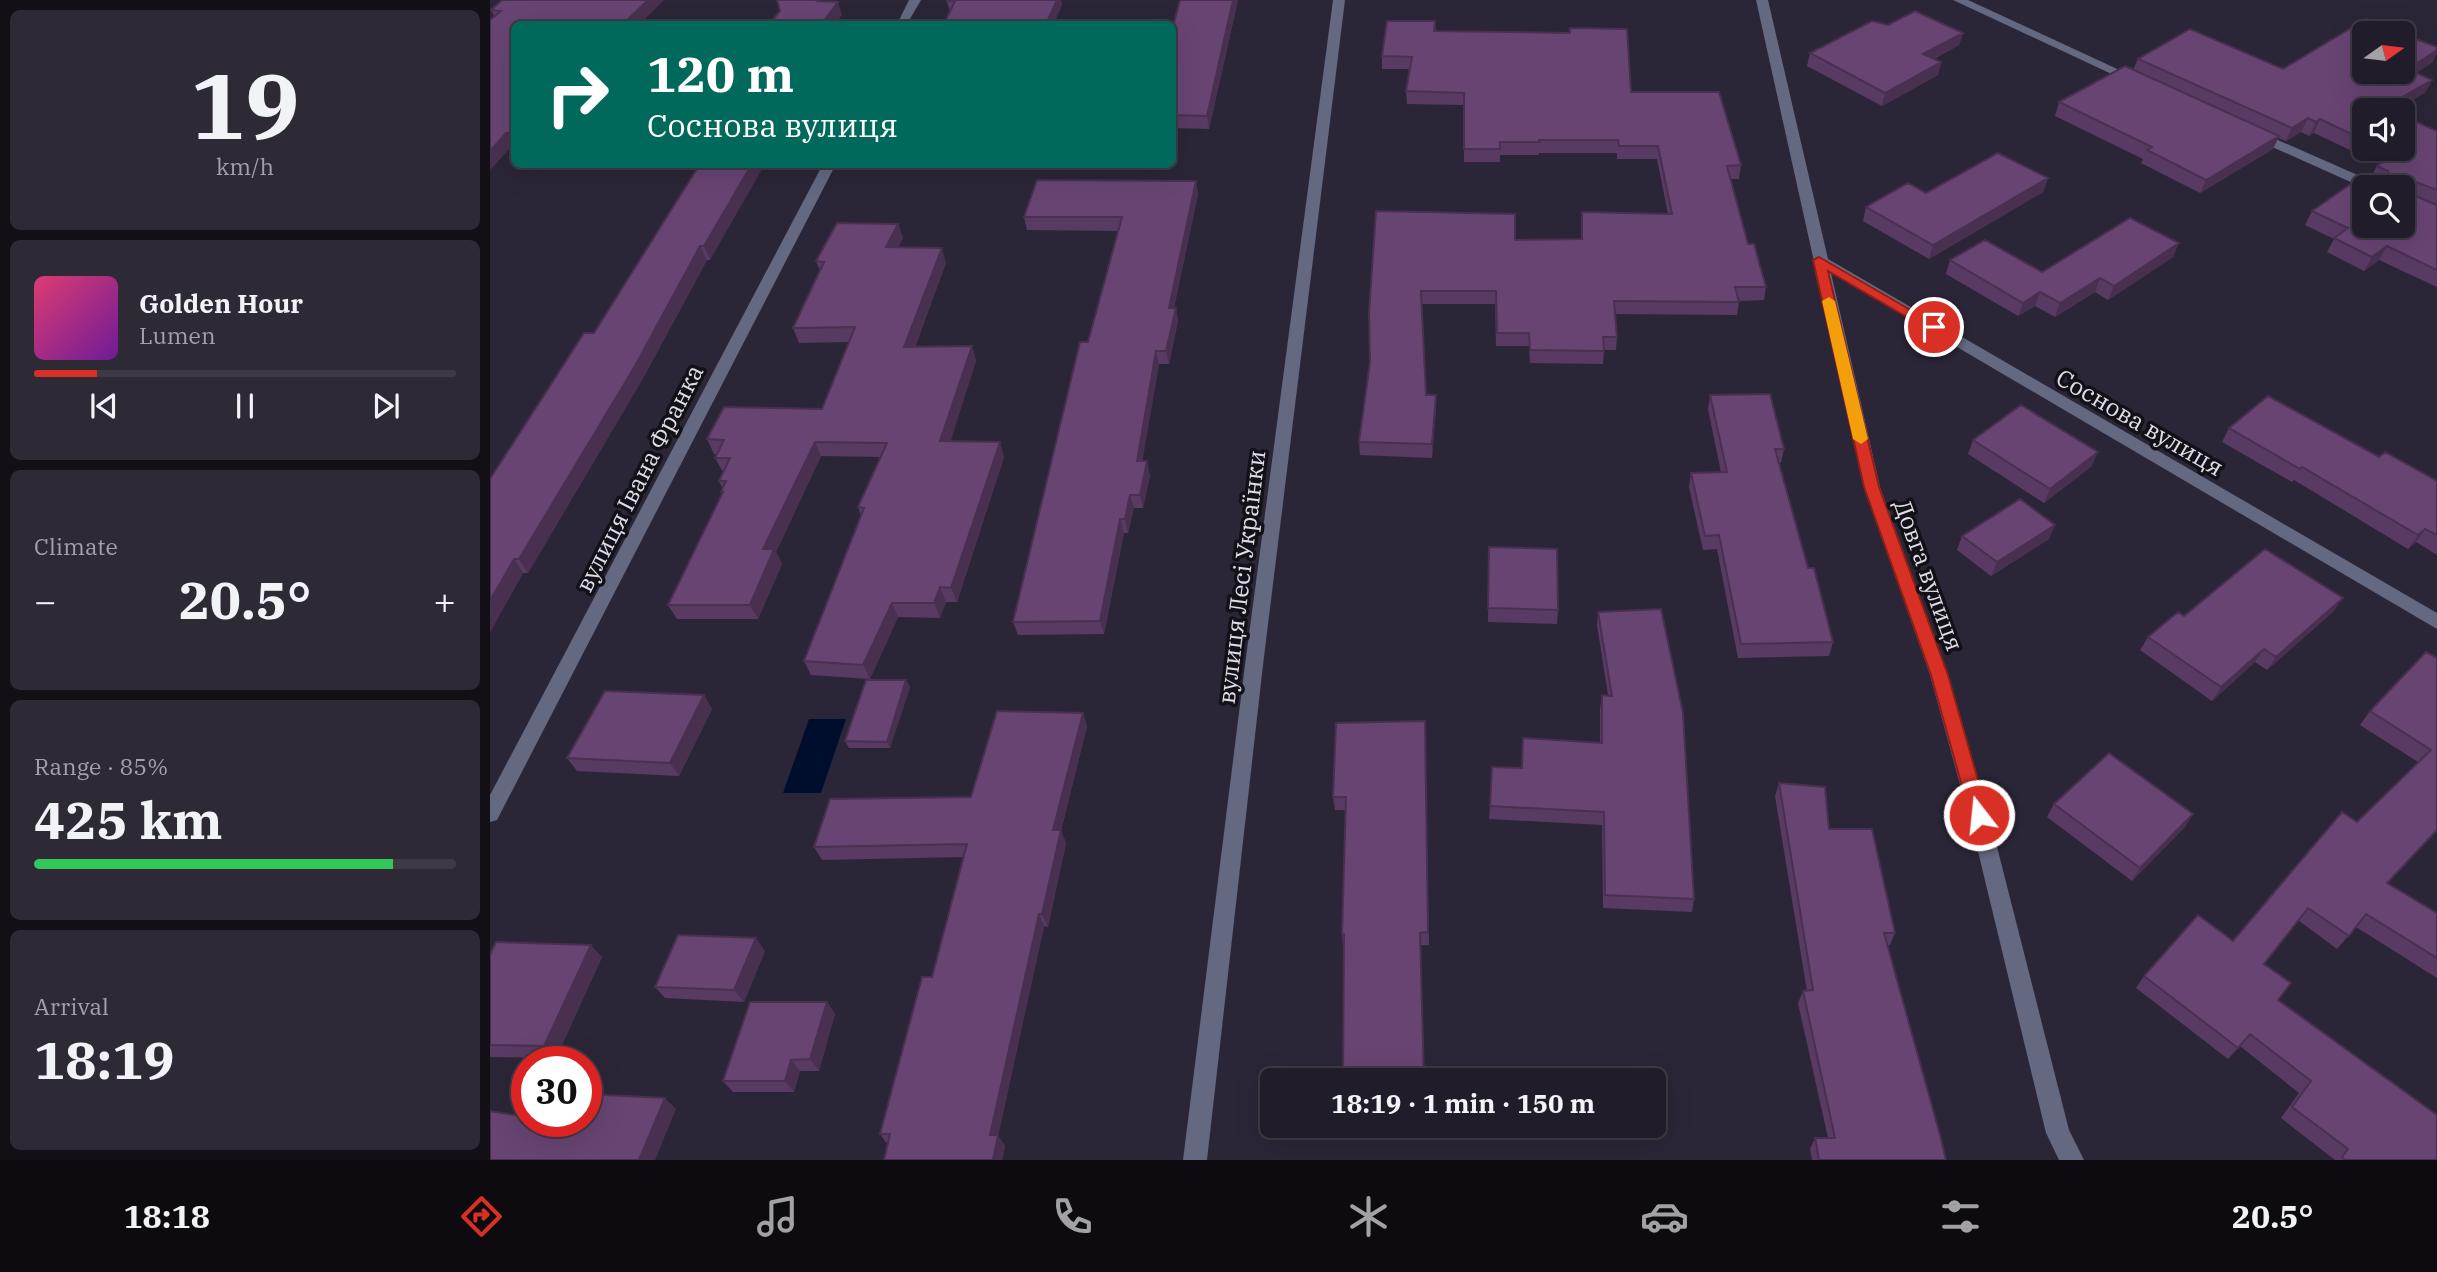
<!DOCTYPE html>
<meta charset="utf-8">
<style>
:root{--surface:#201c29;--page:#2d2935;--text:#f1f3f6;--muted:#a2a1a8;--line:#3d3a46;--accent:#d93025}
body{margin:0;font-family:"IBM Plex Serif",serif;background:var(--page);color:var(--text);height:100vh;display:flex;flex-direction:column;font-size:26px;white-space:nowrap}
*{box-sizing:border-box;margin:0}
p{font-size:23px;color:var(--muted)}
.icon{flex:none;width:38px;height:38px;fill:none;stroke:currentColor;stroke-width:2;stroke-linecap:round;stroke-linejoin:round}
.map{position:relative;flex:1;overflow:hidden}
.sheet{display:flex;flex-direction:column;gap:10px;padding:10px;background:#120f17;width:490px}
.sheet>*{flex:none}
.hud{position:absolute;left:21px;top:21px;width:665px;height:147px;border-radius:10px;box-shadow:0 7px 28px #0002,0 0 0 2px var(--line);background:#00695c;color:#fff;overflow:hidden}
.needle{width:46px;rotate:76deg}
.fabs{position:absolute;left:1862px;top:21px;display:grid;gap:14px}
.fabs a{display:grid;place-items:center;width:63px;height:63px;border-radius:10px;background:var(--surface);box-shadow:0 7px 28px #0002,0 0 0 2px var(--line);font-size:35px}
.speed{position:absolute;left:21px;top:1046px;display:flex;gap:14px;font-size:35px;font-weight:700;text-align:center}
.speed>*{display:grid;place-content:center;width:91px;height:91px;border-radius:50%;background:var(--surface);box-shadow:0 7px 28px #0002,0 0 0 2px var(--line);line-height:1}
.speed .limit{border:10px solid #d22;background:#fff;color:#111}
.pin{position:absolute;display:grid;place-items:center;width:60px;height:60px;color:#fff;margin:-30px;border:4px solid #fff;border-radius:50%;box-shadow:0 2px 7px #0007}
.me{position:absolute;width:77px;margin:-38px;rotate:344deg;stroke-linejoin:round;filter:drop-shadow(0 0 5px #0008)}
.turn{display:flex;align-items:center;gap:24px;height:147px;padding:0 21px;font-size:32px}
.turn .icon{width:91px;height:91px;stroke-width:2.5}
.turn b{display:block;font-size:49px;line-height:60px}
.big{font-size:52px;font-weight:700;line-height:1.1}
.sheet .card{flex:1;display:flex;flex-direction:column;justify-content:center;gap:10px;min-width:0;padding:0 24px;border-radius:10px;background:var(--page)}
.sheet .dial{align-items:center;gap:0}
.dial b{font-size:91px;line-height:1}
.song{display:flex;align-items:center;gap:21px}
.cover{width:84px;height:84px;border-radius:10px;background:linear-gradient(135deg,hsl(340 70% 55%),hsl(280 70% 35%))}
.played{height:7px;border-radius:4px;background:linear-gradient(90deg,var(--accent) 15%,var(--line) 15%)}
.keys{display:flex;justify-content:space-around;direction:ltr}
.heat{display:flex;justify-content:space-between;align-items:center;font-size:38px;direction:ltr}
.charge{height:10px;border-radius:5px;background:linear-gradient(90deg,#34c759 85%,var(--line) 0)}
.trip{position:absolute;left:770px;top:1068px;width:406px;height:70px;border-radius:10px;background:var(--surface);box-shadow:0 7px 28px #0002,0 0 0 2px var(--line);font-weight:700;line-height:70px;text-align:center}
.tabs{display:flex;height:112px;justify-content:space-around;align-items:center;background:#0d0b10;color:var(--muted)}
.tabs .icon{width:49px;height:49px}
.tabs .on{color:var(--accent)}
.tabs b{font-size:32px;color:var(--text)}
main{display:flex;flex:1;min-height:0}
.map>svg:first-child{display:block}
</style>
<main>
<section class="sheet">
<div class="card dial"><b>19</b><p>km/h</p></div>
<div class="card">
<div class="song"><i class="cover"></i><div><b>Golden Hour</b><p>Lumen</p></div></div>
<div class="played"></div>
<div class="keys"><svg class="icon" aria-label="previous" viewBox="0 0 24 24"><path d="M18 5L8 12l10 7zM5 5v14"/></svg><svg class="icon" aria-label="pause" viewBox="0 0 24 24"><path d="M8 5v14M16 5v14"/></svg><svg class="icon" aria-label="next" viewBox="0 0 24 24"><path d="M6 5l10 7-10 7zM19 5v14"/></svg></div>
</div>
<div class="card"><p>Climate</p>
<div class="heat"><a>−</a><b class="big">20.5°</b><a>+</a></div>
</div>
<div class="card"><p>Range · 85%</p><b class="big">425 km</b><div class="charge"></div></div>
<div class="card"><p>Arrival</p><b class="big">18:19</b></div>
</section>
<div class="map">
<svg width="1947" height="1160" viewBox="0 0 1947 1160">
<rect width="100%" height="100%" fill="#2b2637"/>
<!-- water -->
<path fill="#000e2e" d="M319 719H356L331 793H293Z"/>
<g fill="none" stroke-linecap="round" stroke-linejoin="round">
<!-- minor -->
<path fill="#646881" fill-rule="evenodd" d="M419 0H431L417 24H407Z
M843 0H855L773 665 717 1160H693L755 665Z
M1266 0H1278L1338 259 1947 613V629L1341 273 1390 487 1458 675 1505 839 1579 1130 1594 1160H1569L1556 1133 1485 839 1440 675 1374 487Z
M1463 0H1478L1653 81 1643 84Z
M1765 130 1888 184 1890 187 1874 188 1760 137V131Z
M333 164H346L7 820 0 822V795Z"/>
</g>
<!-- wall -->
<path fill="#593a63" d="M12 0 24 24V145H23L4 16 1 10Z
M457 0H571L572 5 460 12 457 1Z
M748 0 719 129 682 128V30Z
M945 21 946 31 1141 92 1251 165 1249 179H1240L1258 244 1276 287 1274 300 1249 301 1247 315 1125 314 1127 337 1126 350H1114L1113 364 1040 363 1039 346H1006L1005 304H932L936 395H946V408L942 458 870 455 869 442 880 362 879 313 1025 240 1091 239 1092 212 1178 214 1167 159H1127V153H1049V155H1010V162H974V105L917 104 916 91 920 69H892V56Z
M1398 25 1473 33 1469 45 1444 59 1451 62 1448 75 1392 106 1317 66 1320 53Z
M1648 59 1793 69 1943 62 1926 73 1942 80 1935 93 1874 110V149H1913L1947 131V287L1889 260 1874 271 1837 252 1844 239 1815 225 1822 211 1881 177 1887 166 1890 164 1824 133 1819 136 1811 132 1796 141 1788 138 1783 149 1710 193 1651 163 1653 159 1565 116 1569 102 1643 70Z
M210 164 220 260H217L152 380 38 573H33L0 632V479L104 333Z
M1558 178 1553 192 1439 259 1373 221 1376 207 1436 193Z
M706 181 708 194 684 308H686L688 321 679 364H669L652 461 660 475 653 508H644L638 533H634L614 634 528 635 523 622 628 231 537 230 534 217Z
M408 224 413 238 408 247 456 263 425 347 482 346 486 361 460 441 514 457 467 602H456L450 618 408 617 380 679 321 675 314 661 371 515 368 507 391 457 331 456 286 552 292 564 268 619H187L178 605 232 495 231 492 233 489 229 481 233 472 225 458 227 454H224L217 439 332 409 359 342 309 343 303 328 330 271 326 261Z
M1683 257 1618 300 1605 292 1565 317 1545 306 1528 316 1456 274 1460 260 1552 272Z
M1220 395 1294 449 1291 463H1288L1318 568 1343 642 1339 656 1248 658 1227 549 1213 550 1199 487 1201 473 1231 472 1218 409Z
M1739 428 1889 457 1947 481V555L1926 542 1918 549 1804 480 1802 482 1732 442Z
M1483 440 1602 466 1554 503 1478 454Z
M1472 536 1559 539 1501 576 1467 550Z
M999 547 1068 610 1067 624 998 622Z
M1844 611 1777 670 1765 662 1722 701 1650 650 1658 637 1694 616Z
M1108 612 1204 899 1202 912 1113 908 1112 825 999 819 1000 806 1110 743V709L1112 695H1118L1107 625Z
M1936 652 1947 831 1898 883 1947 913V978L1866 927 1847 949 1808 920 1774 964 1788 1000 1947 1160H1845L1791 1118 1809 1093 1750 1046 1738 1059 1646 988 1654 976 1743 941 1867 822 1928 762 1870 725 1880 711Z
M416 680 420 687 400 748H359L355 741Z
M214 695 222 709 189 776 87 771 77 758Z
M593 713 597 726 571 831 576 843 558 927 554 926 508 1136 515 1146 512 1160H394L398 1145 390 1134 442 977 474 857 332 860 324 847 481 797Z
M935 721 939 945 853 947 852 934 856 810H845L843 797Z
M1289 783 1339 829 1405 933 1400 945H1397L1456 1160H1322L1320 1149 1325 1138H1338L1308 1003 1313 991H1317L1285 796Z
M1564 804 1703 814 1695 827 1642 881 1557 817Z
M275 951 254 1002 175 998 165 987Z
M0 955 112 957 66 1058 0 1057Z
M337 1002 345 1014 329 1071H310L304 1092H243L233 1081Z"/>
<!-- shaded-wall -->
<path fill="#493050" d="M158 0H174L150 24H133Z
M567 0H571L572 5 564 24H556Z
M743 0H748L719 129 717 116Z
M348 2 352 15 345 24H331Z
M1473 33 1469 45 1430 66 1433 54Z
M1947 50V53L1943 62 1911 82 1918 69Z
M1451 62 1448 75 1392 106 1395 93Z
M1942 80 1935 93 1905 110H1892L1893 108Z
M1818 118 1811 132 1796 141 1802 128Z
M1830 119 1824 133 1819 136 1826 122Z
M24 132V145H23L0 170V151L16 133Z
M1789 136 1783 149 1710 193 1716 180Z
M262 164H275L220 260 214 246Z
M1558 178 1553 192 1439 259 1443 245Z
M706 181 708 194 681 321 679 308Z
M408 224 413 238 401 261 396 247Z
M1689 243 1683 257 1618 300 1624 286Z
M210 246 217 260 152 380 38 573 29 559Z
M1897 246 1889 260 1874 271 1882 257Z
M452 248 456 263 419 361 414 347Z
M1610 278 1605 292 1565 317 1570 303Z
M1550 292 1545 306 1528 316 1533 303Z
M686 308 688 321 679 364 676 351Z
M482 346 486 361 456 456 450 441Z
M666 351 669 364 650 475 647 461Z
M946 395V408L942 458V444Z
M325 442 331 456 286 552 292 564 268 619 260 605 273 549Z
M510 442 514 457 467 602 461 588Z
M1608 452 1602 466 1554 503 1560 489Z
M657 461 660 475 653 508 650 495Z
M640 495 644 508 638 533 635 519Z
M630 519 634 533 614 634 610 621Z
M1565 525 1559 539 1501 576 1507 562Z
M1935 529 1926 542 1918 549 1928 535Z
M24 559 33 573 0 632V601Z
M450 587 456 602 450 618 444 603Z
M1853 598 1844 611 1777 670 1786 657Z
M402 603 408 617 380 679 373 665Z
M1774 649 1765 662 1722 701 1731 687Z
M416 680 420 687 400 748 397 742Z
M214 695 222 709 189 776 180 763Z
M593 713 597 726 571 831 576 843 558 927 552 914 563 830Z
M1703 814 1695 827 1642 881 1650 868Z
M549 914 554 926 508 1136 515 1146 512 1160H503L500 1135Z
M266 938 275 951 254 1002 244 990Z
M101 945 112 957 66 1058 54 1046Z
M337 1002 345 1014 329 1071 320 1059Z
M301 1060 310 1071 304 1092 295 1081Z
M175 1098 186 1109 165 1160H149Z"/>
<!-- building -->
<path fill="#684473" stroke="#493050" stroke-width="2" fill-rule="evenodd" d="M12 0H158L133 24H24V132L16 133 0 151V20L11 11 1 10Z
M287 0H329L328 1 348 2 331 24H279L290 11Z
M457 0H567L556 24H454L465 1H457Z
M690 0H743L717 116 682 115V30Z
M1425 11 1473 33 1433 54 1451 62 1395 93 1320 53 1382 21 1398 25Z
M1876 19 1912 33H1874V72H1913V34L1947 47V50L1918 69 1942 80 1893 108 1899 110H1874V140L1830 119 1826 122 1818 118 1802 128 1648 59 1700 29 1793 69Z
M897 21H945L944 31 1080 33V28L1137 29 1141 92H1229L1251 165 1237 166 1258 244H1264L1276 287H1245L1249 302 1124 301 1127 337H1113L1114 351 1040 350 1039 333H1007L1006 291H931L936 395H946L942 444 869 442 880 362 879 313 886 211 1025 214V240L1092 239V212L1182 214 1168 146H1129L1128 140H1049L1050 142H1010V149H974V93L916 91 922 57 892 56Z
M1635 66 1789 136 1716 180 1657 150 1662 147 1569 102Z
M1913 116 1947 131V190L1921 180 1918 182V193L1947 205V270L1897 246 1882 257 1844 238 1858 228 1822 211 1875 174 1881 177 1899 175 1898 171 1887 166 1904 154 1893 149H1913ZM1874 187H1913V226H1874Z
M1508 153 1558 178 1443 245 1376 207 1418 183 1436 193Z
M210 164H262L214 246H210L145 366 29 559H24L0 601V479L94 333H104Z
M547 180 706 181 679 308H686L676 351H666L647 461H657L650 495H640L635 519H630L610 621 523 622 590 342H598L632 217H534Z
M1640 218 1689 243 1624 286 1610 278 1570 303 1550 292 1533 303 1460 260 1495 240 1552 272Z
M347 223 408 224 396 247 452 248 414 347 482 346 450 441 510 442 461 588 450 587 444 603H402L373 665 314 661 374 508 368 507 397 443 325 442 273 549H284L260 605H178L233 492H231L236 481H229L240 458H225L234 440 217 439 234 407 332 409 365 327 303 328 334 262 326 261Z
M1280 394 1294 449H1285L1318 568H1324L1343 642 1251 644 1229 535 1215 536 1201 473 1237 472 1220 395Z
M1778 396 1889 457 1895 452 1947 481V535L1935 529 1928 535 1812 467 1810 469 1739 428Z
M1531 405 1608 452 1560 489 1483 440Z
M1530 499 1565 525 1507 562 1472 536Z
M999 547 1067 549 1068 610 998 608Z
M1775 549 1853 598 1786 657 1774 649 1731 687 1658 637 1688 612 1694 616Z
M1171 609 1193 713 1204 899 1115 895 1114 812 1000 806 1002 767 1032 768 1033 738 1112 743V695L1122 696 1108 612Z
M1936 652 1947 658V830L1897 883 1947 913V958L1876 914 1859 936 1818 908 1774 964 1801 983 1788 1000 1947 1115V1160H1855L1852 1157 1858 1149 1802 1107 1821 1081 1760 1034 1748 1048 1654 976 1708 915 1743 941 1852 812 1867 822 1941 750 1880 711Z
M376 680H416L397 742 355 741Z
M115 691 214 695 180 763 77 758Z
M507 711 593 713 563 830H571L552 914H549L500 1135H508L503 1160H394L400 1134H390L432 977H442L477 844 324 847 340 799 481 797Z
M935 721 938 932 930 933 934 1080H853L854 934H852L856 797H843L846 723Z
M1619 753 1703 814 1650 868 1564 804Z
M1289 783 1335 787 1339 829H1382L1405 933H1394L1450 1135 1456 1160H1329L1325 1138H1345L1313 991 1323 990Z
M188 935 266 938 244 990 165 987Z
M6 942 101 945 54 1046 0 1045V955Z
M260 1002H337L320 1059 301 1060 295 1081H233Z
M96 1094 175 1098 149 1160H0V1111L37 1117V1122H96Z"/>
<!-- route -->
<path fill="#d93025" stroke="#8d1f18" stroke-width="2" d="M1329 257 1450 327 1448 330H1439L1338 271 1389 487 1458 675 1498 815 1495 821 1489 823 1482 821 1480 815 1441 675 1374 487 1323 260Z"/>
<!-- slow -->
<path fill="#f59e0b" d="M1339 297 1345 301 1378 439 1371 444 1363 439 1332 301Z"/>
<g text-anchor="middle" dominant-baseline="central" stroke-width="7" stroke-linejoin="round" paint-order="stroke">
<!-- street labels -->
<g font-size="24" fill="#e0dde8" stroke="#131118">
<text transform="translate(1650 422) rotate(30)">Соснова вулиця</text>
<text transform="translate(149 478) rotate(-63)">вулиця Івана Франка</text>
<text transform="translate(1439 575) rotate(70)">Довга вулиця</text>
<text transform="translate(751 577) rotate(-83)">вулиця Лесі Українки</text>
</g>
</g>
</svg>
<div class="fabs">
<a><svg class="needle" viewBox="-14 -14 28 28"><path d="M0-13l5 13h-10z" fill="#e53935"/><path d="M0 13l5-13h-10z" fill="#a2a1a8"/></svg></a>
<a><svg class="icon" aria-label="sound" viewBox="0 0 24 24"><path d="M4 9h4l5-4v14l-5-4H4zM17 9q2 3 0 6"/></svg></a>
<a><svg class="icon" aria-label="search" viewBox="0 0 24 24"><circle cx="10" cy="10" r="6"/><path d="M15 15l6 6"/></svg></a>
</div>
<div class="speed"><div class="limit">30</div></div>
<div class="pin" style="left:1444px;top:327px;background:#d93025"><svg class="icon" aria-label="arrive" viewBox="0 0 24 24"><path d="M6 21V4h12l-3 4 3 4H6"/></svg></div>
<svg class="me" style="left:1489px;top:815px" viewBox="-20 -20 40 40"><circle r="17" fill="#d93025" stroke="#fff" stroke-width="3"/><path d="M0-11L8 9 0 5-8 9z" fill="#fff"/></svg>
<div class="trip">18:19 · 1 min · 150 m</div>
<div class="hud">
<div class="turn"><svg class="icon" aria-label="right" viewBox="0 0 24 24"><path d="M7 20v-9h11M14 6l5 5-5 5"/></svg><div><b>120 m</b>Соснова вулиця</div></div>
</div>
</div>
</main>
<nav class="tabs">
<b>18:18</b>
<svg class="icon on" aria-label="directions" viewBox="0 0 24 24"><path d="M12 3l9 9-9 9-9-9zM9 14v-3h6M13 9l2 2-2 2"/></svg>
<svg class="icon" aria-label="music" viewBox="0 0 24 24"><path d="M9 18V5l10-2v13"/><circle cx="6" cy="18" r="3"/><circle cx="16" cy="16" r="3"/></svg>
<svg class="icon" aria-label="phone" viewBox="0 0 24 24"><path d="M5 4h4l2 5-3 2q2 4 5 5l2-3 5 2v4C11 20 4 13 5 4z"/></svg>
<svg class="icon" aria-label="climate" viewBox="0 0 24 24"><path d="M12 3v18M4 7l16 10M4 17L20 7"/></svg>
<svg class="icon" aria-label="car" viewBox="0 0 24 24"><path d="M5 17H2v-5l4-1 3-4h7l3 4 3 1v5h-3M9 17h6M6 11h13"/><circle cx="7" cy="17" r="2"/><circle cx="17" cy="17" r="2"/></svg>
<svg class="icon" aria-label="filters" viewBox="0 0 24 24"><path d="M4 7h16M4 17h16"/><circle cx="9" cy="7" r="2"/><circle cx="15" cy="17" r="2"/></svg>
<b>20.5°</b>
</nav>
